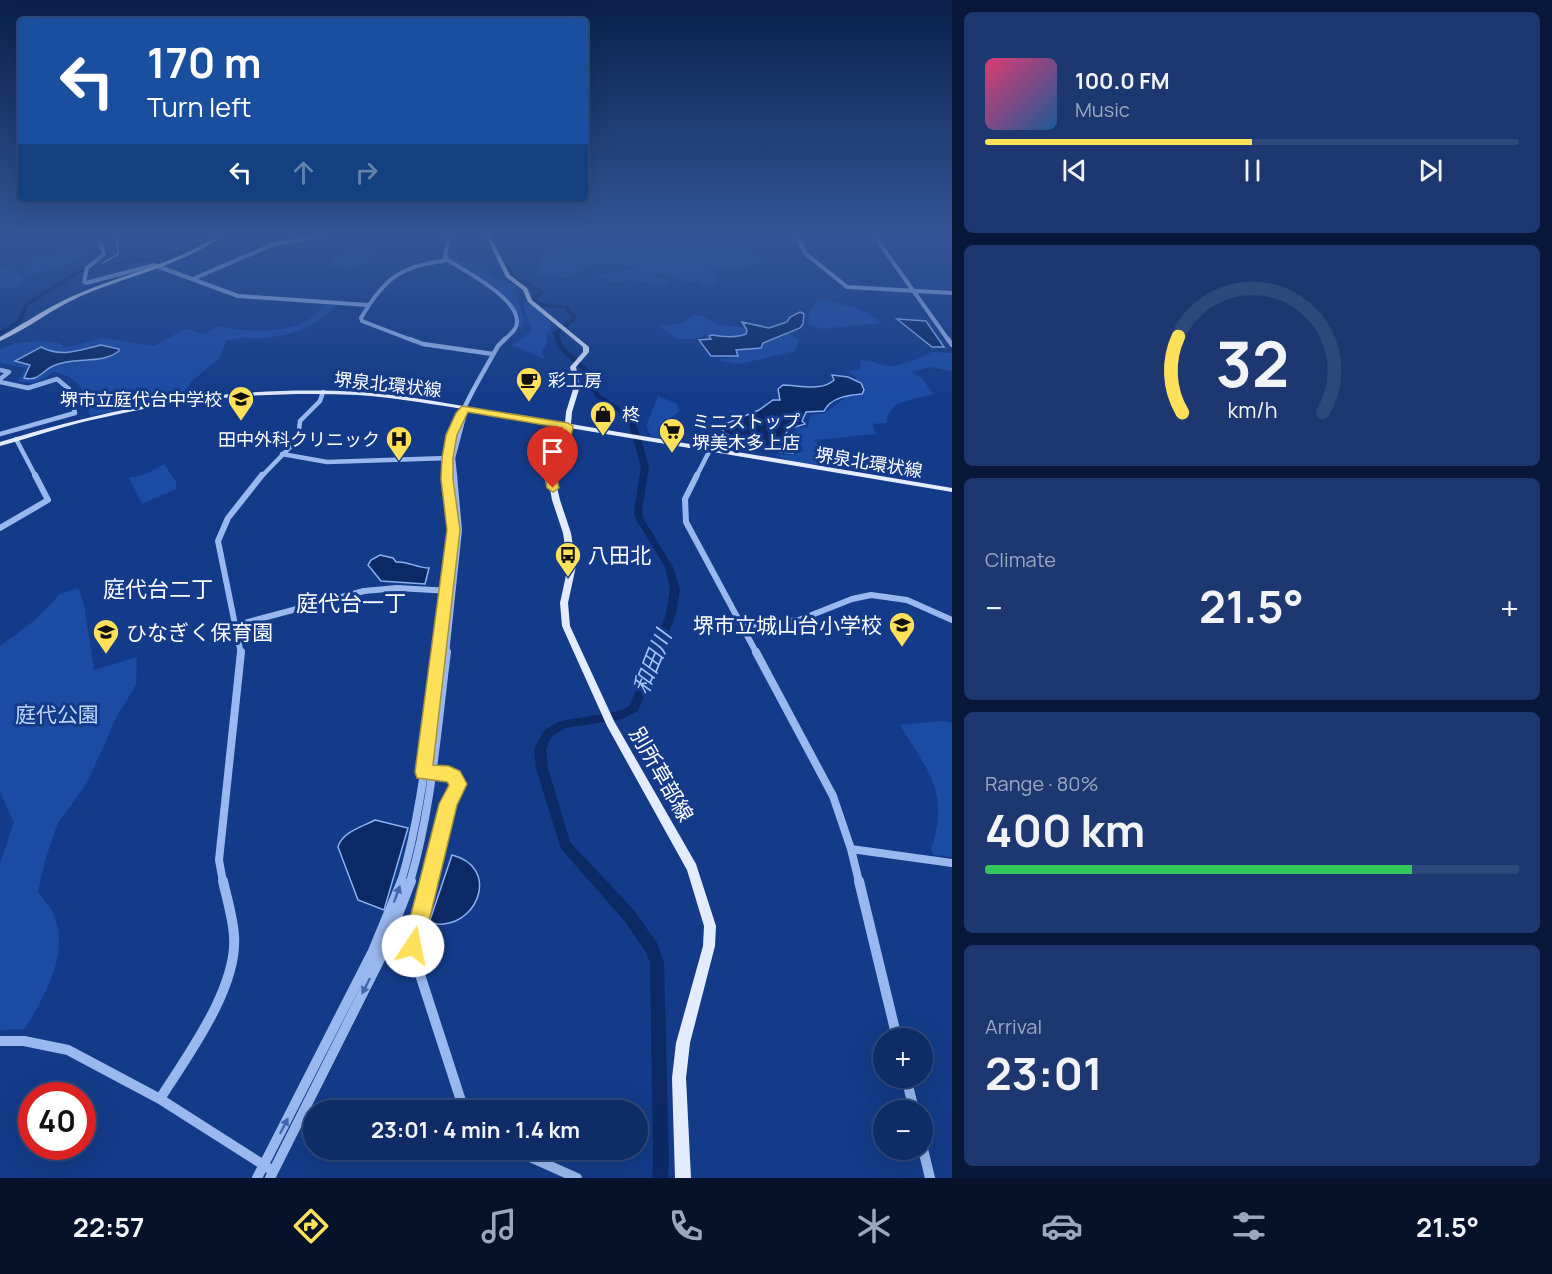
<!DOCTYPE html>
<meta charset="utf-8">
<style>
:root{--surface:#0f2c67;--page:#1d3870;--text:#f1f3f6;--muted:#9ba7c0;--line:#2f487b;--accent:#ffe059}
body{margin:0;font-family:Manrope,"Noto Sans JP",sans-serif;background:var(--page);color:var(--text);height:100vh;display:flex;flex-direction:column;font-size:22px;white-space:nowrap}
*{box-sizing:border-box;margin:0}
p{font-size:20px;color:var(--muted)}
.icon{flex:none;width:33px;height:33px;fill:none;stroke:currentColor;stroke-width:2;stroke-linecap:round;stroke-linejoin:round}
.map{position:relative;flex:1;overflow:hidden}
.panel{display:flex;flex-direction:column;gap:12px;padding:12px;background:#081839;width:600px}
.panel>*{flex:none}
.guide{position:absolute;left:18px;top:18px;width:570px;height:183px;border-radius:6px;box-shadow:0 6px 24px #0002,0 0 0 2px var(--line);background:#1a4fa0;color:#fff;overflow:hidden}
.controls{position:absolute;left:873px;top:1028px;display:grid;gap:12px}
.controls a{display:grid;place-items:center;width:60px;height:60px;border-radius:50%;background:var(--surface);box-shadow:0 6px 24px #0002,0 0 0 2px var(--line);font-size:30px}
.speed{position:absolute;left:18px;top:1082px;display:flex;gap:12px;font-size:30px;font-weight:700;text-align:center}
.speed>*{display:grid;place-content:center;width:78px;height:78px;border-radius:50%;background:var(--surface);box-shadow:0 6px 24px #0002,0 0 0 2px var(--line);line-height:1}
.speed .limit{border:9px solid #d22;background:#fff;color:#111}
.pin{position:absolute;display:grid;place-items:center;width:51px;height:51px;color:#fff;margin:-62px -26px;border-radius:50% 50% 50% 0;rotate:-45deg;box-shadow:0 0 6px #0007}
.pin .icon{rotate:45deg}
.me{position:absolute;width:66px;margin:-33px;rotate:11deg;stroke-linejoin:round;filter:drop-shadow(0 0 4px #0008)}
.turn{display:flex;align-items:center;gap:21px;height:126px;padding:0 30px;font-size:27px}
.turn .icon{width:78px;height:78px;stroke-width:2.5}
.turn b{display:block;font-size:42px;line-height:51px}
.lanes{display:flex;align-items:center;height:57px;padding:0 30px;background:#0003;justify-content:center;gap:30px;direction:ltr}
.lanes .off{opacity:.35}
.big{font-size:45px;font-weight:700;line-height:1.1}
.panel .widget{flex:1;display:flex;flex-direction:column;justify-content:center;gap:9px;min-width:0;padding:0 21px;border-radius:9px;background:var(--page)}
.panel .dial{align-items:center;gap:0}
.dial svg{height:156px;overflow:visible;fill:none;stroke:var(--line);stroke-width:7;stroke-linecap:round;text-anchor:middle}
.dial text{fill:var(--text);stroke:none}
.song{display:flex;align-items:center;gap:18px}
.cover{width:72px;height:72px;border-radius:9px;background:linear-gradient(135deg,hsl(340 70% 55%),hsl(210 70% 35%))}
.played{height:6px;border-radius:3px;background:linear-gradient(90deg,var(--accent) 50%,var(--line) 50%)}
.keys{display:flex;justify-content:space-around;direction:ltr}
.heat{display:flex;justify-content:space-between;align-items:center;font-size:33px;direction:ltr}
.charge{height:9px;border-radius:4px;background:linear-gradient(90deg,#34c759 80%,var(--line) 0)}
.trip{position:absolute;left:303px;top:1100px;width:345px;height:60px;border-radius:30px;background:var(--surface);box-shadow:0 6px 24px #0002,0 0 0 2px var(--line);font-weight:700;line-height:60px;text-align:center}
.dock{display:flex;height:96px;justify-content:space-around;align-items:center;background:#061229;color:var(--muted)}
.dock .icon{width:42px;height:42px}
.dock .active{color:var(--accent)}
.dock b{font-size:27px;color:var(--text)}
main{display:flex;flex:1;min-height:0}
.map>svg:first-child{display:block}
</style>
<main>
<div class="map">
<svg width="952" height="1178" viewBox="0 0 952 1178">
<rect width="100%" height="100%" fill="#143b89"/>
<!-- green -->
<path fill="#1c4ba3" d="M452 234H460L453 251 459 260 484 267 495 279 517 285 514 288 524 320 523 327H519V314C512 306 504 296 496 289 481 276 459 273 448 255Z
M556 234H759L769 240 781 242 775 244 782 248 771 249 751 245 748 248 757 256 770 260 730 270 706 271 719 280 708 288 697 281 689 283 654 271 659 278 670 281 666 285C649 285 633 277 616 283L594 276 635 270 628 265 590 264 578 273 563 278 540 274 537 267 546 254 571 245 574 242Z
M80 249 89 254 60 268 26 275 21 270 37 257Z
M343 254 376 253 380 254 354 267 328 266 335 258Z
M11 267 25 279 17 288H0V269Z
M523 298 550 321 551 328 546 336 547 343 542 350 544 359 512 345 532 331C529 322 522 305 523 298Z
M818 298 859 309 882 323 821 329 809 324 808 315Z
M324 304 336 305C320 326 290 336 264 338 250 338 239 337 226 341L219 358 191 382 180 398 90 416C84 390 82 378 53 372 43 381 32 386 18 381L26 368 0 363V349C18 341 44 339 62 344L63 348 104 338 154 346 185 329 204 334 218 326C248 333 307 336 324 304Z
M694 315 702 316 716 324 749 328 748 335 724 338 710 334 694 339H678L659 326 681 324Z
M789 331 799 341 794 351 740 364 716 360 738 356 736 351 762 348 763 344 784 336Z
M931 352 952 353V371L930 367 912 372 922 379 934 394C914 400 889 399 886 423L872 424 876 434 814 440 823 449 824 463C807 467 788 461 773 454L792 455 804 451 802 446 786 443V439L797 429 808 426 810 415 825 413 846 397 861 393 862 385 855 381 856 377 848 371 859 370 861 366 860 361C870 358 877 365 887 366 897 367 925 358 931 352Z
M658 396 676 403 680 411 660 427 659 431 665 437 659 439 651 435 646 426Z
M164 464 176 481V489L142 504 129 478 146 474Z
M79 588 84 605 94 670 137 657 136 685 118 714 87 783 58 823 45 860 38 892C42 898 49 904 52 911 72 951 45 995 25 1029L0 1030V864L14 822 0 792V646L35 620 61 593Z
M942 721 952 723V857L934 855 931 850C950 792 929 773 900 725Z"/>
<!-- water -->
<path fill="#0c2965" stroke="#8cb1f3" stroke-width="1.5" d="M800 312 804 314 803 324 800 328 763 343 761 348 736 350 738 356H711L699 340 711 339 709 336 712 335C723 337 736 338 746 334L747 330 742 322 769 328 787 322 790 317Z
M897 319 926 321 944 347H932Z
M101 345 119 349V351C102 365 73 356 53 366 42 371 38 382 24 378L30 365 15 361 41 347C62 358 79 350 101 345Z
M832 375 848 377 861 383 864 390 862 394C849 395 831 397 824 411L806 412 802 421 805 424 789 429 781 440 784 444 798 446 793 453 780 452 728 435 723 431V425L759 410 773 400H780L778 389 783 385C798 385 822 392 834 380Z
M380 555 393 558 396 562C409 561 416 568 429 568L425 584 381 581 368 565 371 560Z
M375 820 408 828 384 910 358 900 338 847C342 832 362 827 375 820Z
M452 855C499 867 479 922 443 924 439 925 434 923 429 923Z"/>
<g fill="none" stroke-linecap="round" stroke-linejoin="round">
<!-- stream -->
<path stroke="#8cb1f3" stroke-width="1.5" d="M104 265 103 263 118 254 116 234"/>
<!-- river -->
<path fill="#0c2965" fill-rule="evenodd" d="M212 234H218L177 256 104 266 80 273 28 306 21 323 0 335V331L17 321 24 304 76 271 104 264 174 254Z
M494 234 508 235 511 240 500 247V253L515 276 543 291 544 292 537 300 542 303 568 306 577 317V319L559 333 563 346 589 370 600 395 632 415 636 422 649 467 642 511 643 518 673 567 680 589 676 614 638 711 622 719 566 728 552 736 546 749 548 768 570 842 633 909 657 943 664 963 669 1160 668 1178H652L653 1160 650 963 646 952 623 919 561 849 536 768 534 749 544 730 560 721 620 711 630 705 666 614 670 589 665 567 635 518 634 511 641 467 627 417 595 397 583 371 558 348 553 333 572 318 564 308 541 307 532 301 531 300 538 292 511 278 496 253V245L506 240 504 237Z"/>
<!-- minor-far4 -->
<path stroke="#9ab8ef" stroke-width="4" d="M449 234 445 256 448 260C466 272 518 298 517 322 517 330 509 335 503 341
M795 234 806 254 847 287 952 293
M873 234 949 341
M100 243 104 254 87 268 84 282 86 283 154 265 238 296 367 305
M195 278 274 244 330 234
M414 341 362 321 361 318C385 277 401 266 448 260"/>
<!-- minor-far3 -->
<path stroke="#9ab8ef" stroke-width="4.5" d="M410 339 423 344 493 354
M948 339 952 345
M0 370 9 372 0 379
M0 382 28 388 57 379 69 389 75 413 0 434
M16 439 36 477
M282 454 327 462 449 458
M261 477 298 439 300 421 320 401 323 392
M447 477C447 427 475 388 498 346L505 339
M455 477 453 458 466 409
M696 477 710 450"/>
<!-- minor-far2 -->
<path stroke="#9ab8ef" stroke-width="6" d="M697 475 685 499 686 522 757 654
M0 528 48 500 35 475
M237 625 364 591 397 588 451 591
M742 626 799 620 852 599 871 595 907 600 952 620
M241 654 218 541 228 518 262 475
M439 654 454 530 447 475
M446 654 459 530 454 475"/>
<!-- minor-far1 -->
<path stroke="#9ab8ef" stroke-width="8" d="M756 652 833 796 851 849 859 882
M851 849 952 863
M223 882 219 860 241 652
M401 882C423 808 429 729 440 652
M410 882C432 808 437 729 447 652
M427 882 448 804 458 784 450 775 430 773"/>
<!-- minor -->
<path stroke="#9ab8ef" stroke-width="10" d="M428 881 413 937V953L464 1110
M859 881 897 1038
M0 1041H24L68 1050 160 1099 273 1171
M906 1077 914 1110
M160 1099C187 1056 238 988 234 936 233 918 227 899 223 881
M922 1145 930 1178
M512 1149 577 1178
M257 1178 373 951 402 881
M270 1178 383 953 411 881"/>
<!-- major -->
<path fill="#e3ebff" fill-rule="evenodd" d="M220 234H225C182 266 129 275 81 296 53 308 28 329 0 341V337C27 322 52 304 80 293 127 273 177 263 220 234Z
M485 234H489L510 275 527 288 532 300 589 347V352L576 367 580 386 572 412 571 424 952 488V492L570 428C569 444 562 450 551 461L560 500 571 533 576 566 568 603 570 626 614 721 696 864 716 926 715 946 690 1043 686 1078 691 1178H675L672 1078 676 1043 703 946 704 926 687 870 607 726 562 626 560 603 568 566 563 533 552 500 545 461C556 448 562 444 564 427 528 420 492 414 457 408 424 403 391 397 358 395 271 391 185 398 101 418 66 425 34 437 0 446V442C120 405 232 385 358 392 391 394 424 399 457 405 493 411 529 417 565 423L566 412 574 386 570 367 583 352V347L528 302 523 290 506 277Z"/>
</g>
<!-- one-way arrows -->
<defs><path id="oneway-solid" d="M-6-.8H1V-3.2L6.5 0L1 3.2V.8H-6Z" transform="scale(1.5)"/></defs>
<g fill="#4367ad">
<use href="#oneway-solid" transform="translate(397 894) rotate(-70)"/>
<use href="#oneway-solid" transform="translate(366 986) rotate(117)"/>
<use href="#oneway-solid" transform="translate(284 1126) rotate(-63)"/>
</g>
<!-- sky -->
<linearGradient id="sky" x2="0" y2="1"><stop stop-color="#0b204b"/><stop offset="0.59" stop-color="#345597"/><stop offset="1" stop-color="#345597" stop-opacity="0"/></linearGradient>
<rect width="952" height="399" fill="url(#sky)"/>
<!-- route -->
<path fill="#ffe059" stroke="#a6923a" stroke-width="1.5" d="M462 406 568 423 573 426 570 442 553 462 559 488 553 492 547 488 542 461 559 442 562 428 468 412 457 435 453 458V479L460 530 433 765 449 766 460 771 467 784 457 805 423 946 420 953 413 956 406 953 403 946 439 804 449 785 447 782 417 778 415 772 447 530 441 479 442 458 446 435 456 413Z"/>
<!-- icons -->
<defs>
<g id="cafe-pin" transform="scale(1.35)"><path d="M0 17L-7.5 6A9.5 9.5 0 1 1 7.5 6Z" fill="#ffe059" stroke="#143b89"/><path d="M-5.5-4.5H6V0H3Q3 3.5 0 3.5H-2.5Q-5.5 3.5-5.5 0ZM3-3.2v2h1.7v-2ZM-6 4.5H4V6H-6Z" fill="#111"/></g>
<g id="school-pin" transform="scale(1.35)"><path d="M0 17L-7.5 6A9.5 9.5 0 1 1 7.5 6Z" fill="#ffe059" stroke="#143b89"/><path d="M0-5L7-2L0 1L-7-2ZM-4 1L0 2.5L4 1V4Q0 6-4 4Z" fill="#111"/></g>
<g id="shop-pin" transform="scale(1.35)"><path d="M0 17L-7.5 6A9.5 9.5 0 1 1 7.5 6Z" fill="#ffe059" stroke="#143b89"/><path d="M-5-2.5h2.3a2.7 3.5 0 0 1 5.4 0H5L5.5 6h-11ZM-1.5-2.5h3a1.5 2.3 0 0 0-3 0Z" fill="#111"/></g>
<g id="supermarket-pin" transform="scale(1.35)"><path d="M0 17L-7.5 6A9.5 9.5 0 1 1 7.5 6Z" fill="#ffe059" stroke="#143b89"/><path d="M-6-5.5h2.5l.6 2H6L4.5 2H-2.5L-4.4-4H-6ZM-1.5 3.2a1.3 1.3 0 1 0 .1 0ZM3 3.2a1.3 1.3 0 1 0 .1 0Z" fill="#111"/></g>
<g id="hospital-pin" transform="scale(1.35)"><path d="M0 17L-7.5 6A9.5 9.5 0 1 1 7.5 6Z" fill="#ffe059" stroke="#143b89"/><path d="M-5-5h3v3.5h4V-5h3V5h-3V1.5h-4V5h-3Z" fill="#111"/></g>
<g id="bus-pin" transform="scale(1.35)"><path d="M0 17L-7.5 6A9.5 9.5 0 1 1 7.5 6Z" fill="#ffe059" stroke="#143b89"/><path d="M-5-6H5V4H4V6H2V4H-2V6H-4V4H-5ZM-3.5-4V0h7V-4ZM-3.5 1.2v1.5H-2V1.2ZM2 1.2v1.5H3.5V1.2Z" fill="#111"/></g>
</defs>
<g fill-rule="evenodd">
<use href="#cafe-pin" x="529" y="380"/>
<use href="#school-pin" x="241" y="399"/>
<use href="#shop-pin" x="603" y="414"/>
<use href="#supermarket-pin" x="672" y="431"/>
<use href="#hospital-pin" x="399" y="439"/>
<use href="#bus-pin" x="568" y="555"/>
<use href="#school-pin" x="902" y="625"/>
<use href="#school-pin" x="106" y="632"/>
</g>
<g text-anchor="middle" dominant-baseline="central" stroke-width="6" stroke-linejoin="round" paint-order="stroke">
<!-- far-poi labels -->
<g font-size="18" fill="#fff" stroke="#143b89" text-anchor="start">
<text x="548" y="380">彩工房</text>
<text x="222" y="399" text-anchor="end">堺市立庭代台中学校</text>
<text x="622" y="414">柊</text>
<text x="692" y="421">ミニストップ<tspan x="692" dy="21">堺美木多上店</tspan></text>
<text x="380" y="439" text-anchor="end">田中外科クリニック</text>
</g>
<!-- far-street labels -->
<g font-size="18" fill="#fff" stroke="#143b89">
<text transform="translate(388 384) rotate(6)">堺泉北環状線</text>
<text transform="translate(869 462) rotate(9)">堺泉北環状線</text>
</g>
<!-- poi labels -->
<g font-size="21" fill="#fff" stroke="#143b89" text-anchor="start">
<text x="588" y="555">八田北</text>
<text x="882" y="625" text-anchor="end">堺市立城山台小学校</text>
<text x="126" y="632">ひなぎく保育園</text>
</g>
<!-- park labels -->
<g font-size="21" fill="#c0d5fb" stroke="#143b89">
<text x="57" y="714">庭代公園</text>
</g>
<!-- street labels -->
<g font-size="21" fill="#fff" stroke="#143b89">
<text transform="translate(662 774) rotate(60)">別所草部線</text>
</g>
<!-- neighbourhood labels -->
<g font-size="22" fill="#fff" stroke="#143b89">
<text x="158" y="589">庭代台二丁</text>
<text x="351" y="603">庭代台一丁</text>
</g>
<!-- water labels -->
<g font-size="22" font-style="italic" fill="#a6c3f7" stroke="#143b89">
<text transform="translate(652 662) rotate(-68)">和田川</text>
</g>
</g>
</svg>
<div class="controls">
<a>+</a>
<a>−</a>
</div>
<div class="speed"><div class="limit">40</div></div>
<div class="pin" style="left:553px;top:488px;background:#d93025"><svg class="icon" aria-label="arrive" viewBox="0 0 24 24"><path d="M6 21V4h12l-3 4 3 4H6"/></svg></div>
<svg class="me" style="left:413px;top:946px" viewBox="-20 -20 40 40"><circle r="19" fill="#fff"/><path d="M0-13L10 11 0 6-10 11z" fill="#ffe059"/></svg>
<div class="trip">23:01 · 4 min · 1.4 km</div>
<div class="guide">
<div class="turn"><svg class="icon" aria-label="left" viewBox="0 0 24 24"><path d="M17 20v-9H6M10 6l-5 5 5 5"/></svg><div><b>170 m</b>Turn left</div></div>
<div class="lanes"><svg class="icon" aria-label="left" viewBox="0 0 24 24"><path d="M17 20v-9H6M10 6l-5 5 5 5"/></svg><svg class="icon off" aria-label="ahead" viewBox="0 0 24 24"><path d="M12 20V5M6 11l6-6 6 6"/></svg><svg class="icon off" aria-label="right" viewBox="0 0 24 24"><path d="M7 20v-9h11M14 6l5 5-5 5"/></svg></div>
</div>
</div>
<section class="panel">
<div class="widget">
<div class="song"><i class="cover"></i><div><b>100.0 FM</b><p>Music</p></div></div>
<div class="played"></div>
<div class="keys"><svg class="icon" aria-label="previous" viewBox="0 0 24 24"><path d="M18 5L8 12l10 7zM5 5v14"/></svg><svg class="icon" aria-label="pause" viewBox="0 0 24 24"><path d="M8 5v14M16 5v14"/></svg><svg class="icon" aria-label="next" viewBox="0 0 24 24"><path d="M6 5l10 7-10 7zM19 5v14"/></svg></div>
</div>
<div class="widget dial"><svg viewBox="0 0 100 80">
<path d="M14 69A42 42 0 1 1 86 69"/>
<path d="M14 69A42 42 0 0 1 12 30" stroke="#ffe059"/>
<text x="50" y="56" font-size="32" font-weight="700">32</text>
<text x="50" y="72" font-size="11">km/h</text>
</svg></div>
<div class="widget"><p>Climate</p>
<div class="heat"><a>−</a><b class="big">21.5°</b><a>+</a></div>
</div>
<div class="widget"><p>Range · 80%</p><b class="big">400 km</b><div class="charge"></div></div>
<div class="widget"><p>Arrival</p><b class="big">23:01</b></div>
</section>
</main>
<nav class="dock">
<b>22:57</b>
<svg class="icon active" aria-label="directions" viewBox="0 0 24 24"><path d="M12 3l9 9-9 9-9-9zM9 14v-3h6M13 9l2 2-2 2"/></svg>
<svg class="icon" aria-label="music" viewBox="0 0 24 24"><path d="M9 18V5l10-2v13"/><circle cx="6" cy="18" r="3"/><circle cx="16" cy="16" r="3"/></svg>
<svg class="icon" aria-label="phone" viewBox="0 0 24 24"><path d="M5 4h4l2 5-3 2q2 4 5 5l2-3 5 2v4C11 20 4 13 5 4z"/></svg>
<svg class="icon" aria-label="climate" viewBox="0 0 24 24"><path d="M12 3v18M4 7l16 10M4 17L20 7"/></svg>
<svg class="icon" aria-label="car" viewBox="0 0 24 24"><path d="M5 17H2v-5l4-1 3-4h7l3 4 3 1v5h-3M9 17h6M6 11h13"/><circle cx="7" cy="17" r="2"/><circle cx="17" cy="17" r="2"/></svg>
<svg class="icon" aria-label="filters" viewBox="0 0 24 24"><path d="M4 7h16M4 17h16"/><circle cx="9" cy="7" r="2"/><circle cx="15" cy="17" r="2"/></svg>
<b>21.5°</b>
</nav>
